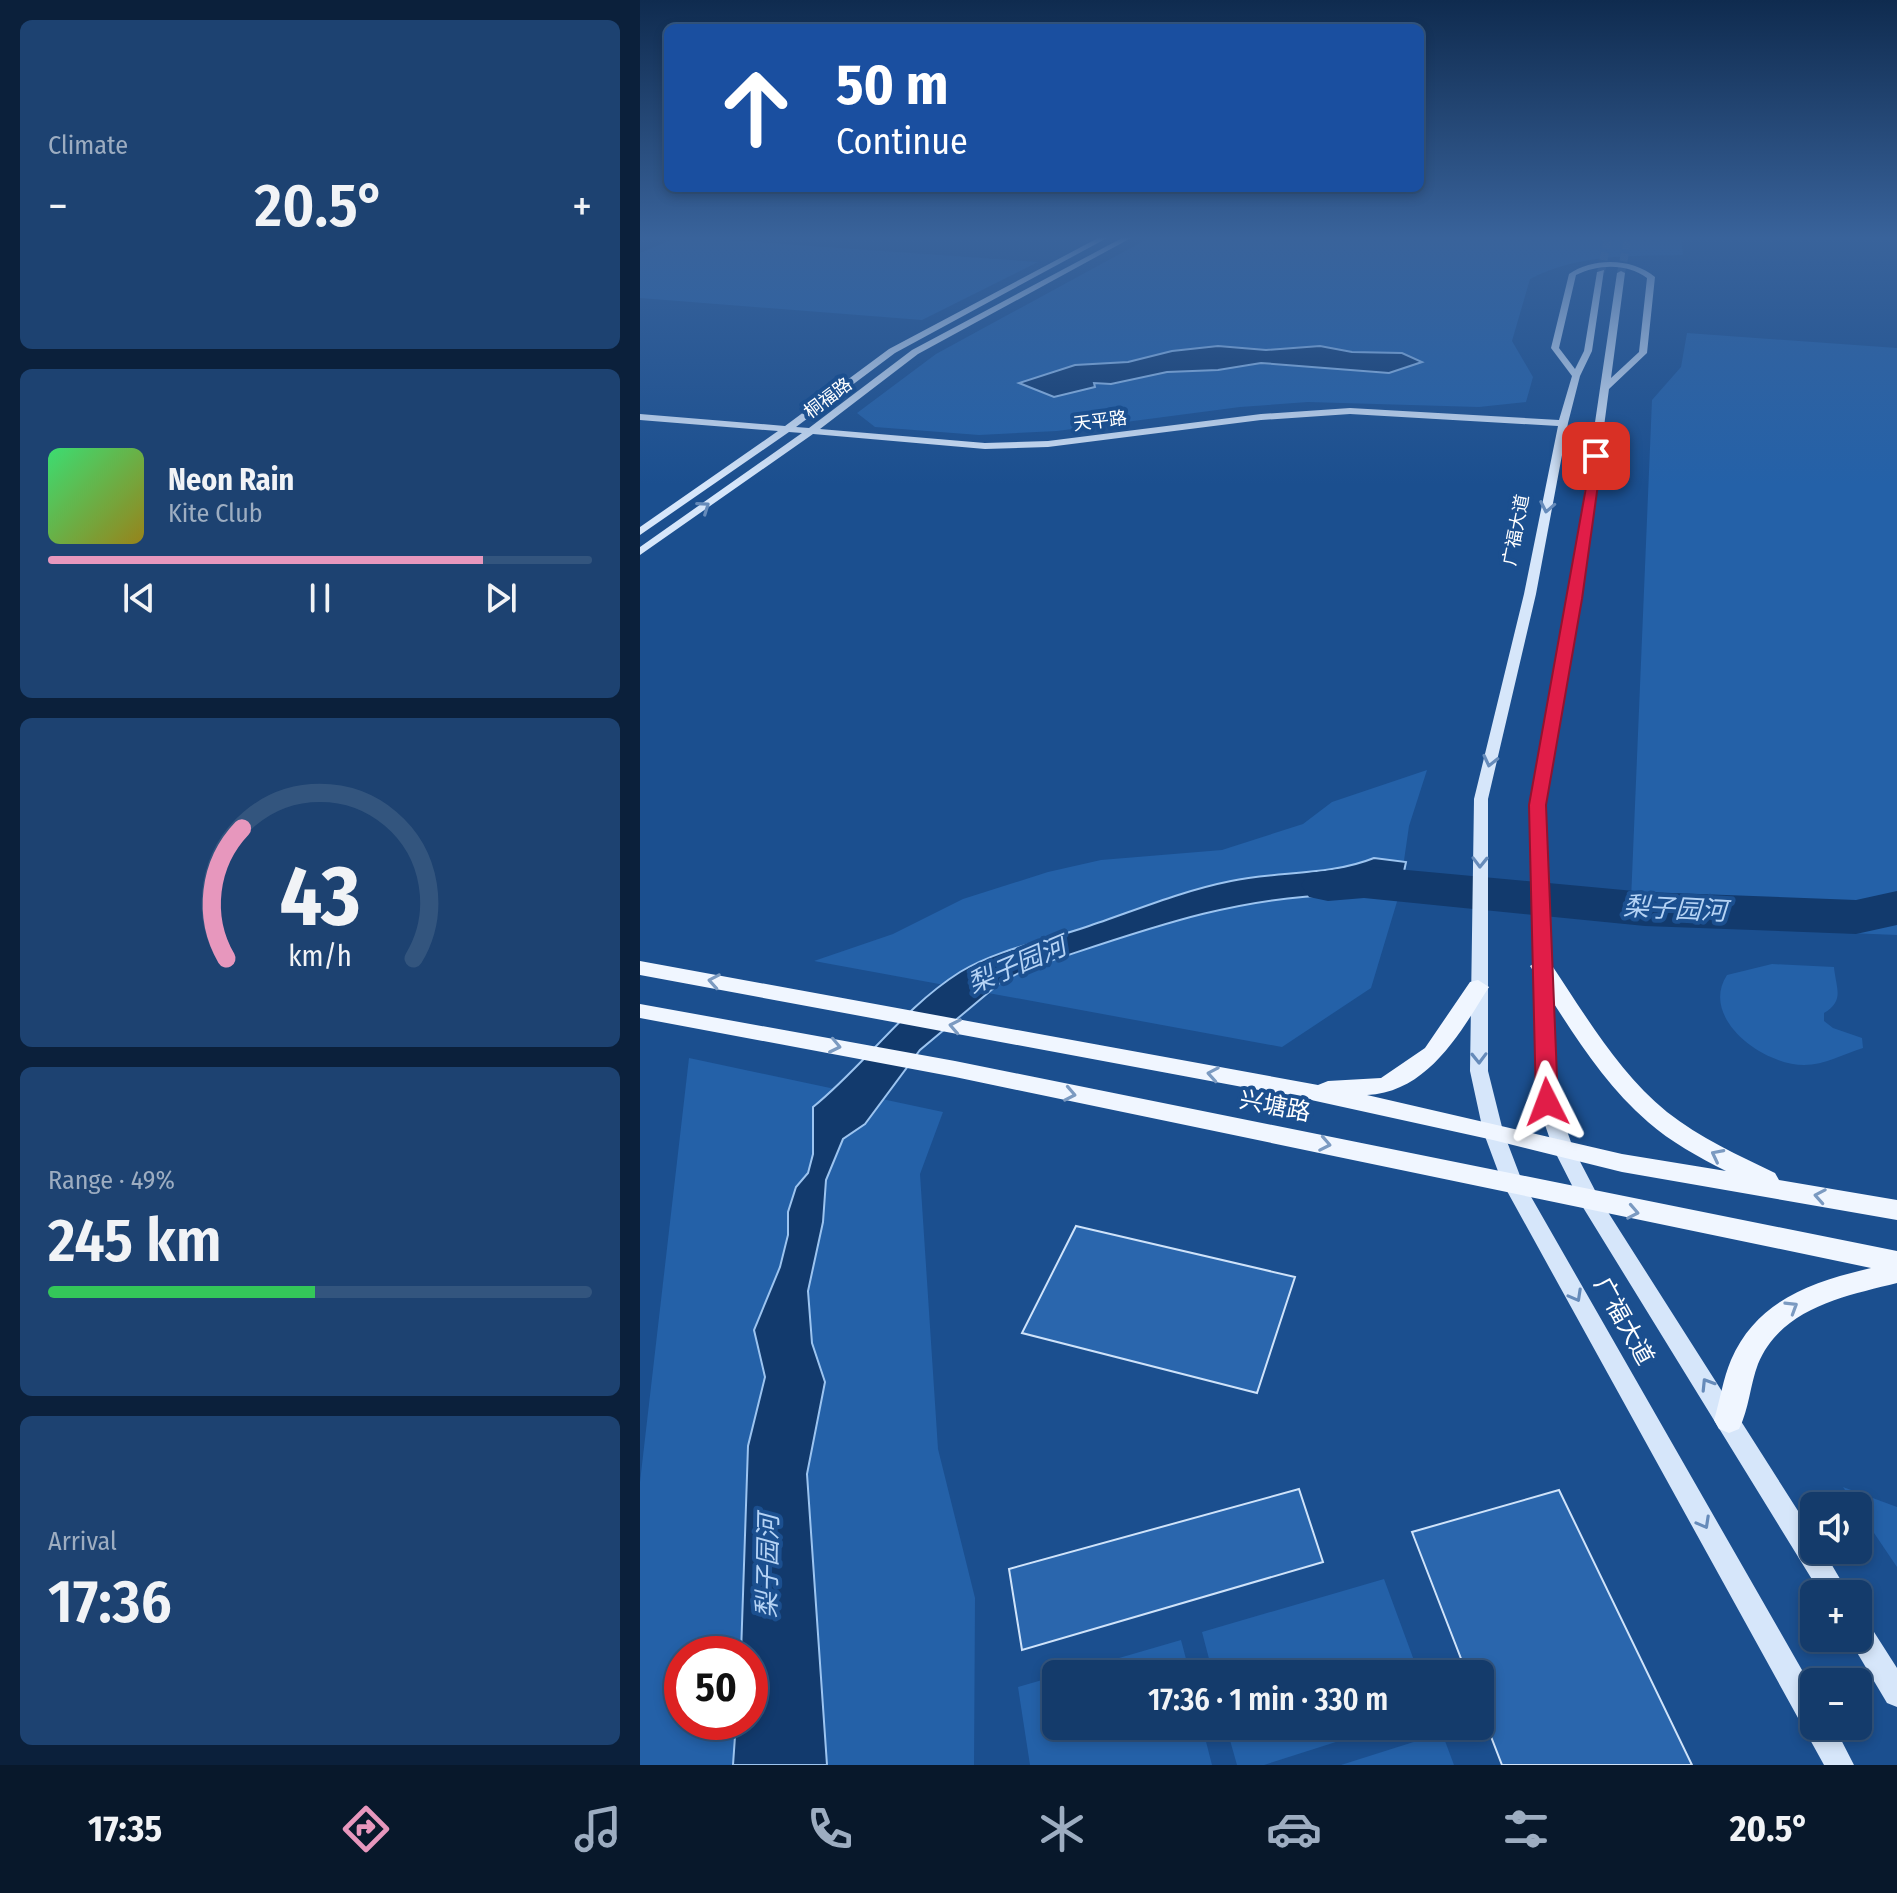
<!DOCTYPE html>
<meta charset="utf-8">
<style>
:root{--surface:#143b6b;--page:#1d4271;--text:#f1f3f6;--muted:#9dadc1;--line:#33557e;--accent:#e797bd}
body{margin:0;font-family:"Fira Sans Condensed","Noto Sans SC",sans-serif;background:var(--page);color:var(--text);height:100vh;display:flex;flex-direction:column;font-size:30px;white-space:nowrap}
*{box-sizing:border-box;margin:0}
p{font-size:26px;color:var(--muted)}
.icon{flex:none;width:44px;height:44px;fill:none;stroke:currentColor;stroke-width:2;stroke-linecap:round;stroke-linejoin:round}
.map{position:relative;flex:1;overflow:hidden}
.sheet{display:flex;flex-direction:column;gap:20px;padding:20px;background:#0b203b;width:640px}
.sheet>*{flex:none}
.guide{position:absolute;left:24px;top:24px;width:760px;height:168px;border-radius:12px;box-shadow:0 4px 12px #0003,0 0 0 2px var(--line);background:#1a4fa0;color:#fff;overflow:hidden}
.tools{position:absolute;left:1160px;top:1492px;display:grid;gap:16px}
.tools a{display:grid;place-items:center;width:72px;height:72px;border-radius:12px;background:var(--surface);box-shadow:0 4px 12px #0003,0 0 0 2px var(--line);font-size:40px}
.speed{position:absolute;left:24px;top:1636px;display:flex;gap:16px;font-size:40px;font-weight:700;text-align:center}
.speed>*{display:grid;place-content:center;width:104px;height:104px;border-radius:50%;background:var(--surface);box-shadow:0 4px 12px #0003,0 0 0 2px var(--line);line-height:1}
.speed .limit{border:12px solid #d22;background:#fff;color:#111}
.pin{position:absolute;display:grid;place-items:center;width:68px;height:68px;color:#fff;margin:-34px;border-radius:16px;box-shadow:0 4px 12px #0006}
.me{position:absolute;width:88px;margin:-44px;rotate:357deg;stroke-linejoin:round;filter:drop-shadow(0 0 6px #0008)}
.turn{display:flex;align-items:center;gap:28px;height:168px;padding:0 40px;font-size:36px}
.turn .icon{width:104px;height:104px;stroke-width:2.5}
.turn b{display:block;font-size:56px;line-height:68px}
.big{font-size:60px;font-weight:600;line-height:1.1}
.sheet .card{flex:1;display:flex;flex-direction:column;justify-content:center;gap:12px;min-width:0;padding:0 28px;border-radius:12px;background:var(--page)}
.sheet .dial{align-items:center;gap:0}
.dial svg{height:208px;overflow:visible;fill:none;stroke:var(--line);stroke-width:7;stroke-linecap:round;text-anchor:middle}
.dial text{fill:var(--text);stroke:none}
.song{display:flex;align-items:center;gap:24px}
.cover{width:96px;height:96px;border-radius:12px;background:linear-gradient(135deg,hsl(140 70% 55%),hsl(50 70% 35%))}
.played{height:8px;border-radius:4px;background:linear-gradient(90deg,var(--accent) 80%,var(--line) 80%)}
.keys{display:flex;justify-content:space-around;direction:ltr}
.heat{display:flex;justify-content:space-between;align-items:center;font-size:44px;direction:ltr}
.charge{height:12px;border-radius:6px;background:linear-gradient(90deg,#34c759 49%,var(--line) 0)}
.trip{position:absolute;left:402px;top:1660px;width:452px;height:80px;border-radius:12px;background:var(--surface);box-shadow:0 4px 12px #0003,0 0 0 2px var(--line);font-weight:600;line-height:80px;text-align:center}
.dock{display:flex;height:128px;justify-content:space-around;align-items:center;background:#08182b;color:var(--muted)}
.dock .icon{width:56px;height:56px}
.dock .active{color:var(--accent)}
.dock b{font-size:36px;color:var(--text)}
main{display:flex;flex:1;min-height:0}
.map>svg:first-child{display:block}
</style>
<main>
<section class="sheet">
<div class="card"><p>Climate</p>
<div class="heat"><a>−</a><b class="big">20.5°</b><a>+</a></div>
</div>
<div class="card">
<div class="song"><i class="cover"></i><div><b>Neon Rain</b><p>Kite Club</p></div></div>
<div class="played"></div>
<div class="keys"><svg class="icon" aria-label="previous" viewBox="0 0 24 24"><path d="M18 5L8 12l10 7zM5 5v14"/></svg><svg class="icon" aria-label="pause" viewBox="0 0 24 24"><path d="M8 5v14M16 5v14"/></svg><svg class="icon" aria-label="next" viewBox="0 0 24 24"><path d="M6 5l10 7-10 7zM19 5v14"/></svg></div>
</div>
<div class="card dial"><svg viewBox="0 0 100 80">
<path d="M14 69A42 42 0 1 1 86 69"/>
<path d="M14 69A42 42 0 0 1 20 19" stroke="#e797bd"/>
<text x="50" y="56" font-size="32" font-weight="700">43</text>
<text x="50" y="72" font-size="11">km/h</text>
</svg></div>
<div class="card"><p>Range · 49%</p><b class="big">245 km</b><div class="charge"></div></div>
<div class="card"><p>Arrival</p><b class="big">17:36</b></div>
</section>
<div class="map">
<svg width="1257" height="1765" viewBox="0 0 1257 1765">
<rect width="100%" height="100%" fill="#1b4f8f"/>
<!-- green -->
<path fill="#2461a8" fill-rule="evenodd" d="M35 238H59L398 262 282 320 0 298V253Z
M509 238H1041L1043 255C989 256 939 254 890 279L872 341 893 377 886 402 839 407 668 402 600 407 417 431 339 435 235 427 217 413 296 354Z
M1047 333 1257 348V935L990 924 1012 400 1041 367Z
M787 770 769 826 759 895 731 988 642 1047 174 961 253 934 323 899 408 872 461 860 582 850 663 824 692 802Z
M1132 964 1194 967C1196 989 1205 1000 1184 1013V1021L1193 1028 1222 1038 1223 1048C1203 1054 1185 1065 1164 1065 1123 1065 1059 1018 1087 975Z
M49 1058 303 1112 280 1174 298 1449 335 1598 334 1765H0V1482ZM42 1654H110V1722H42Z
M1203 1487 1257 1507V1567Z
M744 1579 779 1674H573L562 1632Z
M541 1640 550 1674H424Z
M416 1676V1726H562L572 1765H390L378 1687Z
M586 1726H746L624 1765H597Z
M802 1733 814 1765H701Z"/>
<!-- water -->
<path fill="#123a6d" stroke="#9cc4f0" stroke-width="2" d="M578 346 626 350 680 346 712 352 762 353 782 362 749 373 621 363 578 370 527 372 471 384 454 383 455 387 414 397 379 383 435 365 488 362 532 351Z
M734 858 766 862 759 895C739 890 720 894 699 895 587 897 494 934 389 968L361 982 280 1050 225 1124 203 1139 186 1180 183 1222 168 1291 172 1343 185 1382 167 1474 187 1765H93L96 1722H110V1654H101L108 1446 125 1377 114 1330 140 1267 148 1235V1212L156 1187 168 1173 173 1154V1107C225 1065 263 1008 320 972 358 949 405 941 446 927 494 911 541 891 591 881 638 871 689 876 734 858Z"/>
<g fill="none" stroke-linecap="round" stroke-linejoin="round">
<!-- river -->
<path fill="#123a6d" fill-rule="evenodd" d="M724 866 1005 892 1216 900 1257 891V925L1216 934 1005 926 724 898 688 901 669 897 661 885 669 873Z"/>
</g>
<!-- building -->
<path fill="#2a66ad" stroke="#cfe3fa" stroke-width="2" d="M436 1226 655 1277 617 1393 382 1333Z
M659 1489 683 1562 382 1650 369 1569Z
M919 1490 1052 1765H862L840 1708V1674H827L772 1532Z"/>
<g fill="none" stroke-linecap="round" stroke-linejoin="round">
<!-- secondary-tunnel -->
<path stroke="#3d69a0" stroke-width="8" stroke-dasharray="8 4" stroke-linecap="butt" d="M961 272 968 238
M981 273 988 238"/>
<!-- secondary -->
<path fill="#d6e6fa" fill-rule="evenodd" d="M458 238H467L255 353 156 427 169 428 272 350 482 238H491L278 354 180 429 345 443 408 441 621 414 710 408 919 420 932 376 911 348 929 274C953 257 993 258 1015 277L1007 353 969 389 941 599 904 805 917 1102 933 1148 959 1198 1174 1536V1550H1183L1209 1594H1181L944 1209 913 1148 897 1102 890 805 929 599 977 273 981 271 985 273 971 378 999 352 1007 278C987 263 958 264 936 275L919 348 935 369 944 351 957 272 964 270 952 351 940 376 928 423 896 594 848 799V1071L863 1131 882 1181 1174 1691V1726H1194L1214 1765H1184L1168 1736 862 1182 843 1131 830 1071 834 799 884 594 918 426 710 414 621 420 408 447 345 449 173 434 0 555V547L162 433 149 432 0 535V527L138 431 0 420V414L145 426 249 349Z
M1218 1617 1227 1621 1257 1668V1707L1247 1703 1209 1639 1218 1638Z"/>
<!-- primary -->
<path fill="#f0f6ff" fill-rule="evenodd" d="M901 959 909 961C944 1013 978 1072 1027 1112 1060 1138 1098 1155 1135 1173L1139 1180 1257 1200V1220L982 1172 853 1140 662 1098 0 975V961L678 1085 688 1081 741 1078 785 1048 830 982 838 980 849 987C820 1033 788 1092 727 1095L982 1154 1086 1171C1058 1157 1031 1142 1008 1122 959 1080 925 1020 890 966Z
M0 1004 315 1061 1257 1251V1283C1205 1296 1141 1308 1118 1364 1110 1385 1109 1409 1099 1429L1089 1433 1079 1429 1074 1420C1080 1400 1083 1379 1091 1360 1117 1300 1172 1282 1231 1268L315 1077 0 1018Z"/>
</g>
<!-- one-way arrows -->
<defs><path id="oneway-chevron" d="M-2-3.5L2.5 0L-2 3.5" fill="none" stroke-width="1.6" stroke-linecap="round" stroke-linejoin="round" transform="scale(2)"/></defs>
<g stroke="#668bba">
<use href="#oneway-chevron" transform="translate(64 507) rotate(-35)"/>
<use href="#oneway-chevron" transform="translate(907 507) rotate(101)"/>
<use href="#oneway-chevron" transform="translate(850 761) rotate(103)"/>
<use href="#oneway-chevron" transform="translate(840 862) rotate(91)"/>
<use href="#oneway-chevron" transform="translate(839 1058) rotate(89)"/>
<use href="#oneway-chevron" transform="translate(936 1296) rotate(61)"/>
<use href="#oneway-chevron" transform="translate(1067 1384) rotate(-122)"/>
<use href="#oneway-chevron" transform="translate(1064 1523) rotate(61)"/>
</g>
<g stroke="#7b9ac1">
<use href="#oneway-chevron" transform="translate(74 981) rotate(-170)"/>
<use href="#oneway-chevron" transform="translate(315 1026) rotate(-169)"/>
<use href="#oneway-chevron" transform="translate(195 1046) rotate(12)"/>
<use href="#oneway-chevron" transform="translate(573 1074) rotate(-170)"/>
<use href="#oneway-chevron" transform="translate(430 1094) rotate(11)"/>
<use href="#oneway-chevron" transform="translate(685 1144) rotate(11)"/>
<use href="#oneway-chevron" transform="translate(1077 1155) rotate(-153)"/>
<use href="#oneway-chevron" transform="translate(1180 1196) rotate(-170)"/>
<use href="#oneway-chevron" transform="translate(993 1212) rotate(11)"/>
<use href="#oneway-chevron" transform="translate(1152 1307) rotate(-32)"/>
</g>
<!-- sky -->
<linearGradient id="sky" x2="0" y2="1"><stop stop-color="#0f2b4f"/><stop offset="0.49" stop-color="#39639b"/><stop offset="1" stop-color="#39639b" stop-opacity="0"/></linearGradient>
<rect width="1257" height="485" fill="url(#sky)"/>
<!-- route -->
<path fill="#e11d48" stroke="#92132f" stroke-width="2" d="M952 454 962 456 942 599 906 805 918 1102 907 1110 896 1102 889 805Z"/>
<g text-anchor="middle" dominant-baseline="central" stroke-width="8" stroke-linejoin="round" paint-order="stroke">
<!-- far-street labels -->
<g font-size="18" fill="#fff" stroke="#1b4f8f">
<text transform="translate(188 398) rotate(-37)">桐福路</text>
<text transform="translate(460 421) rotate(-7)">天平路</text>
<text transform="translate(876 530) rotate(-79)">广福大道</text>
</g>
<!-- near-street labels -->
<g font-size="24" fill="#fff" stroke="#1b4f8f">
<text transform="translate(635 1106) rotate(11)">兴塘路</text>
<text transform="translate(984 1321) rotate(61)">广福大道</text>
</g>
<!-- near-water labels -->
<g font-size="26" font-style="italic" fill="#b5d3f5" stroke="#1b4f8f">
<text transform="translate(1035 909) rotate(3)">梨子园河</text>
<text transform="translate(377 965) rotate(-23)">梨子园河</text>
<text transform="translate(128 1566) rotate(-89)">梨子园河</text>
</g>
</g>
</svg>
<div class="tools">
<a><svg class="icon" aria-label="sound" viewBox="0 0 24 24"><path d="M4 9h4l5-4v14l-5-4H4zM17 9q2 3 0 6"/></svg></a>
<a>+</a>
<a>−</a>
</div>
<div class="speed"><div class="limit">50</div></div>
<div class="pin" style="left:956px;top:456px;background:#d93025"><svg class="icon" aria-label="arrive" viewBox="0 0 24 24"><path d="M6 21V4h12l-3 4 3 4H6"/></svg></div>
<svg class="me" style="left:907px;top:1102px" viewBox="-20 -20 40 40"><path d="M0-17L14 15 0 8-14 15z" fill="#e11d48" stroke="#fff" stroke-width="4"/></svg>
<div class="trip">17:36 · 1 min · 330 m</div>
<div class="guide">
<div class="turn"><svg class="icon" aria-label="ahead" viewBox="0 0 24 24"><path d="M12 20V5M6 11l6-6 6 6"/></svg><div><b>50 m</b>Continue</div></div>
</div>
</div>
</main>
<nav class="dock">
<b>17:35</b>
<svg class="icon active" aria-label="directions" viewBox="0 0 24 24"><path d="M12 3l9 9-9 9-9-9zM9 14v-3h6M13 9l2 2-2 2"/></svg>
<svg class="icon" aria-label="music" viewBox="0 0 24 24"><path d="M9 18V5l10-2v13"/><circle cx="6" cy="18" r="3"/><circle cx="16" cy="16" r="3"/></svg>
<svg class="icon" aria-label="phone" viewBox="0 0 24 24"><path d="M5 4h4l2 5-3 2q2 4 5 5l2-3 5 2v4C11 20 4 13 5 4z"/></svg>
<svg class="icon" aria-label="climate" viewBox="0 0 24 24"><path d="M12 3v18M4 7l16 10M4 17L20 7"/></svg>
<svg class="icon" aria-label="car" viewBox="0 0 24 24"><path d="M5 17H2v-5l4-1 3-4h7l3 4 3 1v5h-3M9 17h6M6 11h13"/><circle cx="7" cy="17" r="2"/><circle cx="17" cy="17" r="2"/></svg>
<svg class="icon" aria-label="filters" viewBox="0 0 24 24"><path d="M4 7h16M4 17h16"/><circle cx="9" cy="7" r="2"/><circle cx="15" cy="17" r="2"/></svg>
<b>20.5°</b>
</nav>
